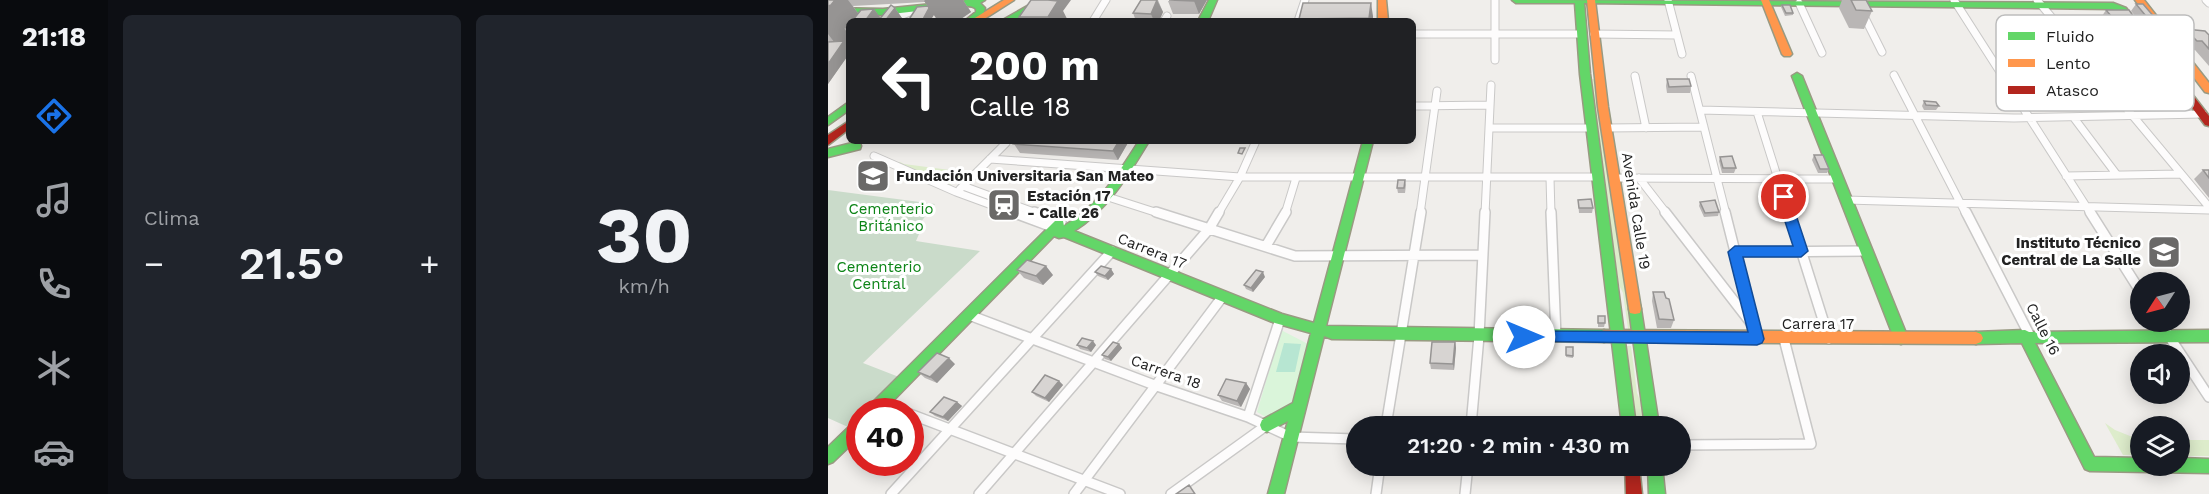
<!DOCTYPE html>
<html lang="es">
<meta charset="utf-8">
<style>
:root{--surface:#171b24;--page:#20242c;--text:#f1f3f6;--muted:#9ea1a6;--accent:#1a73e8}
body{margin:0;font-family:"Work Sans",sans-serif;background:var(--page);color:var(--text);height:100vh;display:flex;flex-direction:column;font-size:22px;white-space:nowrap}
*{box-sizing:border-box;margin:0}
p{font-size:20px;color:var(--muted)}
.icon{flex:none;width:33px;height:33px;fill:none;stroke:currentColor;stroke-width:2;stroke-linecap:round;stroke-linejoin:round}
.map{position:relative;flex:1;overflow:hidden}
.side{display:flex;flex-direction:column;gap:15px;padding:15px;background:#0d0f14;width:720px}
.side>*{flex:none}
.banner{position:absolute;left:18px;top:18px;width:570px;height:126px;border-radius:9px;box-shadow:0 3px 15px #0003;background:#202124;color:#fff;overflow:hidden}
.needle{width:39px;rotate:234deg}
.tools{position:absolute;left:1302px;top:272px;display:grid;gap:12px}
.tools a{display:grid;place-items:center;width:60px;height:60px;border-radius:50%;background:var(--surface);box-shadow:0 3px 15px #0003;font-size:30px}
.speed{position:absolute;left:18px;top:398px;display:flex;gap:12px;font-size:30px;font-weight:700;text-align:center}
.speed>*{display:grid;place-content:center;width:78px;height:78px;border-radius:50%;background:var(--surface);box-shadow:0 3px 15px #0003;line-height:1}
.speed .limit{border:9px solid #d22;background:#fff;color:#111}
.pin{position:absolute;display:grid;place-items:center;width:51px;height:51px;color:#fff;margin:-26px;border:3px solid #fff;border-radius:50%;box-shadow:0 2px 6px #0007}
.me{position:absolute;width:66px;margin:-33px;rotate:90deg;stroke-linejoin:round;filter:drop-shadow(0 0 4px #0008)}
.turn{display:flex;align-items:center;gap:21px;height:126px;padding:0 24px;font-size:27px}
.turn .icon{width:78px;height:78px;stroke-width:2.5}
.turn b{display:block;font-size:42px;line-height:51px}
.big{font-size:45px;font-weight:600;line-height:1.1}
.side .card{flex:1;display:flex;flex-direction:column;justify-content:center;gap:9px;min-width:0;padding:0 21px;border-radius:9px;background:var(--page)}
.side .dial{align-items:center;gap:0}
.dial b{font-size:78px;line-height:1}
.heat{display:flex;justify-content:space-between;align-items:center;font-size:33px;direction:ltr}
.side .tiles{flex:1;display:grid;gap:15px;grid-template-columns:repeat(2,1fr)}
.trip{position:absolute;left:518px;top:416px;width:345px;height:60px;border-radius:30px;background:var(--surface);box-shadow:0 3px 15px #0003;font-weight:600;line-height:60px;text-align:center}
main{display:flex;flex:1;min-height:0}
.menu{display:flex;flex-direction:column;width:108px;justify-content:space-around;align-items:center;background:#090b0e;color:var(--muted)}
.menu .icon{width:42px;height:42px}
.menu .current{color:var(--accent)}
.menu b{font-size:27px;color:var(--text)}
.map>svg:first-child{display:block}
</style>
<main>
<nav class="menu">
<b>21:18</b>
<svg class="icon current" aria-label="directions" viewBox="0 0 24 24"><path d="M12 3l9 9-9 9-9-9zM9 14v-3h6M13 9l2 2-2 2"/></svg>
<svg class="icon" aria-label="music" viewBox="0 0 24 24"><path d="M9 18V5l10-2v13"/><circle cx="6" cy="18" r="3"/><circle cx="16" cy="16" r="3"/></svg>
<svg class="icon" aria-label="phone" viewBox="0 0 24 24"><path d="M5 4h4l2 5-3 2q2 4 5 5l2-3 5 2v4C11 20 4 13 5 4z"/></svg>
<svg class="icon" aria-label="climate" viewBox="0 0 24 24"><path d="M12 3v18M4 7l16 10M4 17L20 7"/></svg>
<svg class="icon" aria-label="car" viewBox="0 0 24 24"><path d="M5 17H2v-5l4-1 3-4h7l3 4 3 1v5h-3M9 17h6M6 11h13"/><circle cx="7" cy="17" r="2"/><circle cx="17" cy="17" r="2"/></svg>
</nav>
<section class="side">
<div class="tiles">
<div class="card"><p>Clima</p>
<div class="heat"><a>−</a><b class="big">21.5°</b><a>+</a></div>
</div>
<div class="card dial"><b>30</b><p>km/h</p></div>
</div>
</section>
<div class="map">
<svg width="1381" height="494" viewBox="0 0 1381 494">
<rect width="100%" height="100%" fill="#f0eeeb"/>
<!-- grass -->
<path fill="#ddeccb" d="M762 79H766L805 329H800L795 293 791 285Z
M72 162 76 164 137 172 121 186 68 164Z
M798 346H803L809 393 816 411 817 426H809Z
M1277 423 1287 430 1312 440V455H1295Z
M1352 440H1381V456H1352Z"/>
<!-- cemetery -->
<path fill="#cadbca" d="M0 190 107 204 92 223 94 227 88 241 152 251 35 363 71 377 37 411H32L31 416 20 427 0 418Z"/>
<!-- park -->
<path fill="#daf5da" d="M453 330 480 344 462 408 441 419 429 412Z"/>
<!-- pitch -->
<path fill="#b7e6d2" d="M456 343 473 344 467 372H448Z"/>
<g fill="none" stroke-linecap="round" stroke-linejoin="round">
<!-- street-far1 casing -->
<g stroke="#c9c8c7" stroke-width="9">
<path id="street-far1" d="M667 0V60
M840 0 854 54
M1028 0 1054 52
M1126 0 1263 214
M1209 0 1252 51
M1378 0 1381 3
M971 3 994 53
M59 21 87 10
M265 21 278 0
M336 21 339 16
M470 21 477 0
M585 34H754
M766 34 849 35
M1269 73 1381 207
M1066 75 1138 214
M807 76 818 128
M863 76 898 214
M585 106 662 105
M872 110 1186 118 1375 114
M929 112 961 214
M1246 118 1289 175
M662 128H764
M779 128 876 127
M46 156 128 192 188 214
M162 159 412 177H770
M1238 176 1353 174
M722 178 723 214
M787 178 1009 179
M811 178 839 214
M135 186 211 214
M132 189 178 143
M277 196 333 214
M1018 200 1381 210
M390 214 412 177 428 141
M457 214 468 178
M592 214 609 91
M657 214 663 85"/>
</g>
<!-- street casing -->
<g stroke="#c9c8c7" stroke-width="12">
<path id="street" d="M184 212 227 228
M206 212 233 222
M328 212 467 256 655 255
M723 212 728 337
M837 212 923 323
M897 212 929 339
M961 212 1001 339
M1138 212 1202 336
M1262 212 1312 291
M438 246 458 212
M907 252 1038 251
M141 315 329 386 420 417 463 437 528 439
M1331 321 1381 397
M53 403 74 411
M82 414 292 494
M420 417 452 319
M558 426 593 212
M643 426 651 336 657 212
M852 445 983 444 956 339
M63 494 284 251
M151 494 381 229 391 212
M246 494 395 296
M343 494 439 425
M548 494 552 465
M637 494 640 465"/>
</g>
<!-- fast casing -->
<g stroke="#999a82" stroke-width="3">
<path id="fast" d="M138 0H157L152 3 157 8 155 15 147 21 138 20 148 12V9C142 3 132 9 126 4Z
M210 0H221L185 21H173Z
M381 0H389L380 21H370Z
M684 0 1285 3 1298 8 1335 56 1330 59 1327 58 1292 12 1284 9 756 3 762 74 808 426H794L752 74 747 3H688Z
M104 4 108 7 107 9 55 15 0 14V8L55 9Z
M969 73 974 76 1080 338 1078 342 1073 344 1068 342 1066 338 964 76Z
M21 102V110L0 125V117Z
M311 141H321C301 174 280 210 246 231L454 314 486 323 535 141H545L498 326 776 330 781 332 783 336 781 340 776 342 504 339 496 336 456 494H440L460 421 439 432 434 430 432 425 434 420 465 403 483 333 447 323 236 237 231 238 226 236 55 411H39L41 406 227 221H235L236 226C269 207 291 173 311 141Z
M28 142 32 143 33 146 32 149 0 157V149Z
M807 304 812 305 813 309 831 426H817L801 309 802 305Z
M1197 330 1201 332 1381 330V342L1207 343 1266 457 1312 458V465H1352V458L1381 459V473L1262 471 1257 469 1194 343 1148 344 1143 342 1141 338 1143 334 1148 332Z
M32 420V436L5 462 0 464V447L27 421Z
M820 465H834L837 494H821Z"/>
</g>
<!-- slow casing -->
<g stroke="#999a82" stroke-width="3">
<path id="slow" d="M176 0H186L153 21H142Z
M550 0H558L560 21H550Z
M759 0H767L780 107 813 309 812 313 807 314 802 313 801 309 770 107Z
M933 0H941L964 54 962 56H956L954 54Z
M1307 0H1316L1381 83V93L1377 92Z
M776 330 1148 332 1153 334 1155 338 1153 342 1148 344 776 342 771 340 769 336 771 332Z"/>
</g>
<!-- jam casing -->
<g stroke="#999a82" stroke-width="3">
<path id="jam" d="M1330 53 1333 54 1381 116V126L1377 125 1327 58V54Z
M21 121V129L0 145V135Z
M797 465H811L814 494H798Z"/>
</g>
<!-- street-far1 -->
<use href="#street-far1" stroke="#fdfcfc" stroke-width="7"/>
<!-- street -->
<use href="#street" stroke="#fdfcfc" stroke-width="9"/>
<!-- fast -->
<use href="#fast" fill="#63d668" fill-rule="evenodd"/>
<!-- slow -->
<use href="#slow" fill="#ff974d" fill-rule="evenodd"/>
<!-- jam -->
<use href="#jam" fill="#b3261e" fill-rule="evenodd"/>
</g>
<!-- wall -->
<path fill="#b9b6b5" d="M0 0H135L143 12 130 21H110L97 2 25 6 30 13 46 9 52 18 67 8 76 21H21V42L18 43 21 47V54L0 84V42H6H0Z
M313 0H330L335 12 331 21H308L305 13Z
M379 0 371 14H345L340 1Z
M1014 0H1038L1044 11 1036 29 1021 28 1011 8Z
M1308 4 1340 33 1334 40H1327L1303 11Z
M954 5 965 13V15L957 16 953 7Z
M1278 10 1306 17 1300 26H1278L1272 19Z
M235 11 239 19 238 21H193L191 17Z
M545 16V21H471V19Z
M1357 29 1381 35V66L1367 50H1362L1351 37Z
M839 79 863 86 862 93H839L838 86Z
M1345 84 1362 90 1354 99H1342L1338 93Z
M1096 101 1111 106 1108 110H1096L1094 106Z
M301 141 290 160 192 153 186 144Z
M986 155 1001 169 999 173H990L984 160Z
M892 157 908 168 906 173H894L891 161Z
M1375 170H1381V198L1366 179Z
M577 180 578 185 577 193H570L569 188Z
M750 200 765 208 764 213H751Z
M872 202 891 212 890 216 876 217 871 206Z
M283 269 286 274 280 280 270 276 267 272Z
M189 270 225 275 215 285 196 278Z
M437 277 425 292 418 289 416 285Z
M825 292 838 298 846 320 843 328H829L824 301Z
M770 316 777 323 776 327H770Z
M627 342 628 348 626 370 603 369 602 363Z
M291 344 294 348 283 361 277 359 274 355Z
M249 345H268L263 352 252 349Z
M738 347H745V358L738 357Z
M127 364 109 383 97 378 90 372Z
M231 381 235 385 221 402 208 396 204 392Z
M418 383 422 389 413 407 394 401 390 395Z
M129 402 134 406 120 421 107 416 102 412Z"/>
<!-- shaded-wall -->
<path fill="#969493" d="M7 0H20L36 21H21V27L16 28 21 35V42L18 43 21 47V54L0 84V64L10 47 0 34V6Z
M97 0H135L143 12 130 21H110L106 15 102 21H94L101 8 96 1Z
M220 0H243L235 11 239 19 238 21H222L220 17Z
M329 0 335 12 331 21H326L323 14Z
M367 0H379L371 14 366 1Z
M543 3 545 16V21H541V18Z
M67 8 76 21H57Z
M46 9 55 21H37Z
M291 141H301L290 160 285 151Z
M218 266 225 275 215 285 208 276Z
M283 269 286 274 280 280 277 276Z
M435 272 437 277 425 292 423 288Z
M265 341 268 345 263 352 259 348Z
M627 342 628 348 626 370 625 364Z
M291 344 294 348 283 361 280 357Z
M121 358 127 364 109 383 102 377Z
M231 381 235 385 221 402 217 398Z
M418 383 422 389 413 407 409 401Z
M129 402 134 406 120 421 115 417Z"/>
<!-- building -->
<path fill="#d7d4d2" stroke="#969493" stroke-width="1.5" d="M0 0H7L3 5 0 6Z
M203 0H220L230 1 220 17H191Z
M313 0H329L323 14 305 13Z
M341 0H367L366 1Z
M1023 0H1038L1044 11 1028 10Z
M475 3H543L541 18 471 19Z
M1308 4H1315L1340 33H1332Z
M63 5 67 8 57 21H50Z
M954 5H962L965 13H958Z
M100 6 101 8 94 21H80L89 7Z
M46 9 37 21H24L33 10Z
M1278 10H1301L1306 17H1284Z
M20 22H21V27L16 28Z
M1357 29 1377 31 1381 35V49L1374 41H1369Z
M16 41 0 64V42Z
M839 79H861L863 86 841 87Z
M1096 101 1108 102 1111 106 1098 105Z
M190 141H291L285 151 186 144Z
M412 148H417L414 154 410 153Z
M986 155H995L1001 169H992Z
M904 156 908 168H895L892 157Z
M1375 170H1381V178Z
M570 180H577L576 188H569Z
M763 199 765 208H751L750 200Z
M887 200 891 212 877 213 872 202Z
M199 260 218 266 208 276 189 270Z
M273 266 283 269 277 276 267 272Z
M428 270 435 272 423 288 416 285Z
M825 292H836L838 298 841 299 846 320 831 319Z
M770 316H777V323H770Z
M254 338 265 341 259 348 249 345Z
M285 342 291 344 280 357 274 355Z
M604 342H627L625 364 602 363Z
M738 347H745V356L738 355Z
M109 353 121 358 102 377 90 372Z
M217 375 231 381 217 398 204 392Z
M398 379 418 383 409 401 390 395Z
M116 397 129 402 115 417 102 412Z
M361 485 367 494H348Z"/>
<!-- route -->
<path fill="#1a73e8" stroke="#114b97" stroke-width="1.5" d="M956 192 962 197 980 251 973 257H915L936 339 934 343 929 345 691 341 689 337 691 332 696 331 920 332 900 252 907 246H965L949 197Z"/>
<!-- icons -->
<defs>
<g id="university-square" transform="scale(1.725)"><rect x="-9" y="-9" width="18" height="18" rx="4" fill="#6a6968" stroke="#fff"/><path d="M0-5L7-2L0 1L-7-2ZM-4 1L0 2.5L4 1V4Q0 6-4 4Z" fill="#fff"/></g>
<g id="station-square" transform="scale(1.725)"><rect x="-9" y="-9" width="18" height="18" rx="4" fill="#6a6968" stroke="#fff"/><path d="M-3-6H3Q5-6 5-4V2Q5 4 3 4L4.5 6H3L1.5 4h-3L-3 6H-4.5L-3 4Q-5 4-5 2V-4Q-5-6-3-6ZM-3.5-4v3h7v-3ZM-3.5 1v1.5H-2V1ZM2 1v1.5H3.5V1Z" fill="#fff"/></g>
</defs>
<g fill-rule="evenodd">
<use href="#university-square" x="45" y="176"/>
<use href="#station-square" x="176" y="205"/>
<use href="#university-square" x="1336" y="252"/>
</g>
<g text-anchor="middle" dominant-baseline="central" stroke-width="6" stroke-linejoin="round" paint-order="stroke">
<!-- poi labels -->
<g font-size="15" font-weight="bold" fill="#222" stroke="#fff" text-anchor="start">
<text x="68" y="176">Fundación Universitaria San Mateo</text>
<text x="199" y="196">Estación 17<tspan x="199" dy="17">- Calle 26</tspan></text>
<text x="1313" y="243" text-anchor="end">Instituto Técnico<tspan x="1313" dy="17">Central de La Salle</tspan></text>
</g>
<!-- park labels -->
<g font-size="15" fill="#0c8416" stroke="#fff">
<text x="63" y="209">Cementerio<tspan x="63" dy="17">Británico</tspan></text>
<text x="51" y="267">Cementerio<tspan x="51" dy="17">Central</tspan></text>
</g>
<!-- street labels -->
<g font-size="15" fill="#222" stroke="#fff">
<text transform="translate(808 211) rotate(81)">Avenida Calle 19</text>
<text transform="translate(324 251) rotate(22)">Carrera 17</text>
<text x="990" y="324">Carrera 17</text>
<text transform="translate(1215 329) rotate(63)">Calle 16</text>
<text transform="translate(338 372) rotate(20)">Carrera 18</text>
</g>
</g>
<!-- legend -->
<rect x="1168" y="15" width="198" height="96" rx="9" fill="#fff" stroke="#bdbdbd" stroke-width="1.5"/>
<rect x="1180" y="32" width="27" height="8" fill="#63d668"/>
<rect x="1180" y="59" width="27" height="8" fill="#ff974d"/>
<rect x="1180" y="86" width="27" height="8" fill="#b3261e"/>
<g font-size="16" fill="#222">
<text x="1218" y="42">Fluido</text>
<text x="1218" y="69">Lento</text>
<text x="1218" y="96">Atasco</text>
</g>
</svg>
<div class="tools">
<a><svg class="needle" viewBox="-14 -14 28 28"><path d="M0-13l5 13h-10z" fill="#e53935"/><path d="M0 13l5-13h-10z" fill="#9ea1a6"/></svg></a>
<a><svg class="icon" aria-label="sound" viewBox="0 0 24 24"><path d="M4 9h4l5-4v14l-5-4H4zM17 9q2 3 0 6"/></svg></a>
<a><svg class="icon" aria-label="layers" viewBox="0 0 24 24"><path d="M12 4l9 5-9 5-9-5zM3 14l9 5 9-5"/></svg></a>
</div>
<div class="speed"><div class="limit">40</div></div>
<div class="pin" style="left:956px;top:197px;background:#d93025"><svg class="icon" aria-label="arrive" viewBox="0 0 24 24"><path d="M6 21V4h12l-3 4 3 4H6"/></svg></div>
<svg class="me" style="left:696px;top:337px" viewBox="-20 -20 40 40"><circle r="19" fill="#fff"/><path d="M0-13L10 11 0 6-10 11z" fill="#1a73e8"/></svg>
<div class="trip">21:20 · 2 min · 430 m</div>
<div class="banner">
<div class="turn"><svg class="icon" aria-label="left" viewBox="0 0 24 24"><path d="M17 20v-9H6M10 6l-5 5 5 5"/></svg><div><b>200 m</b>Calle 18</div></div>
</div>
</div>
</main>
